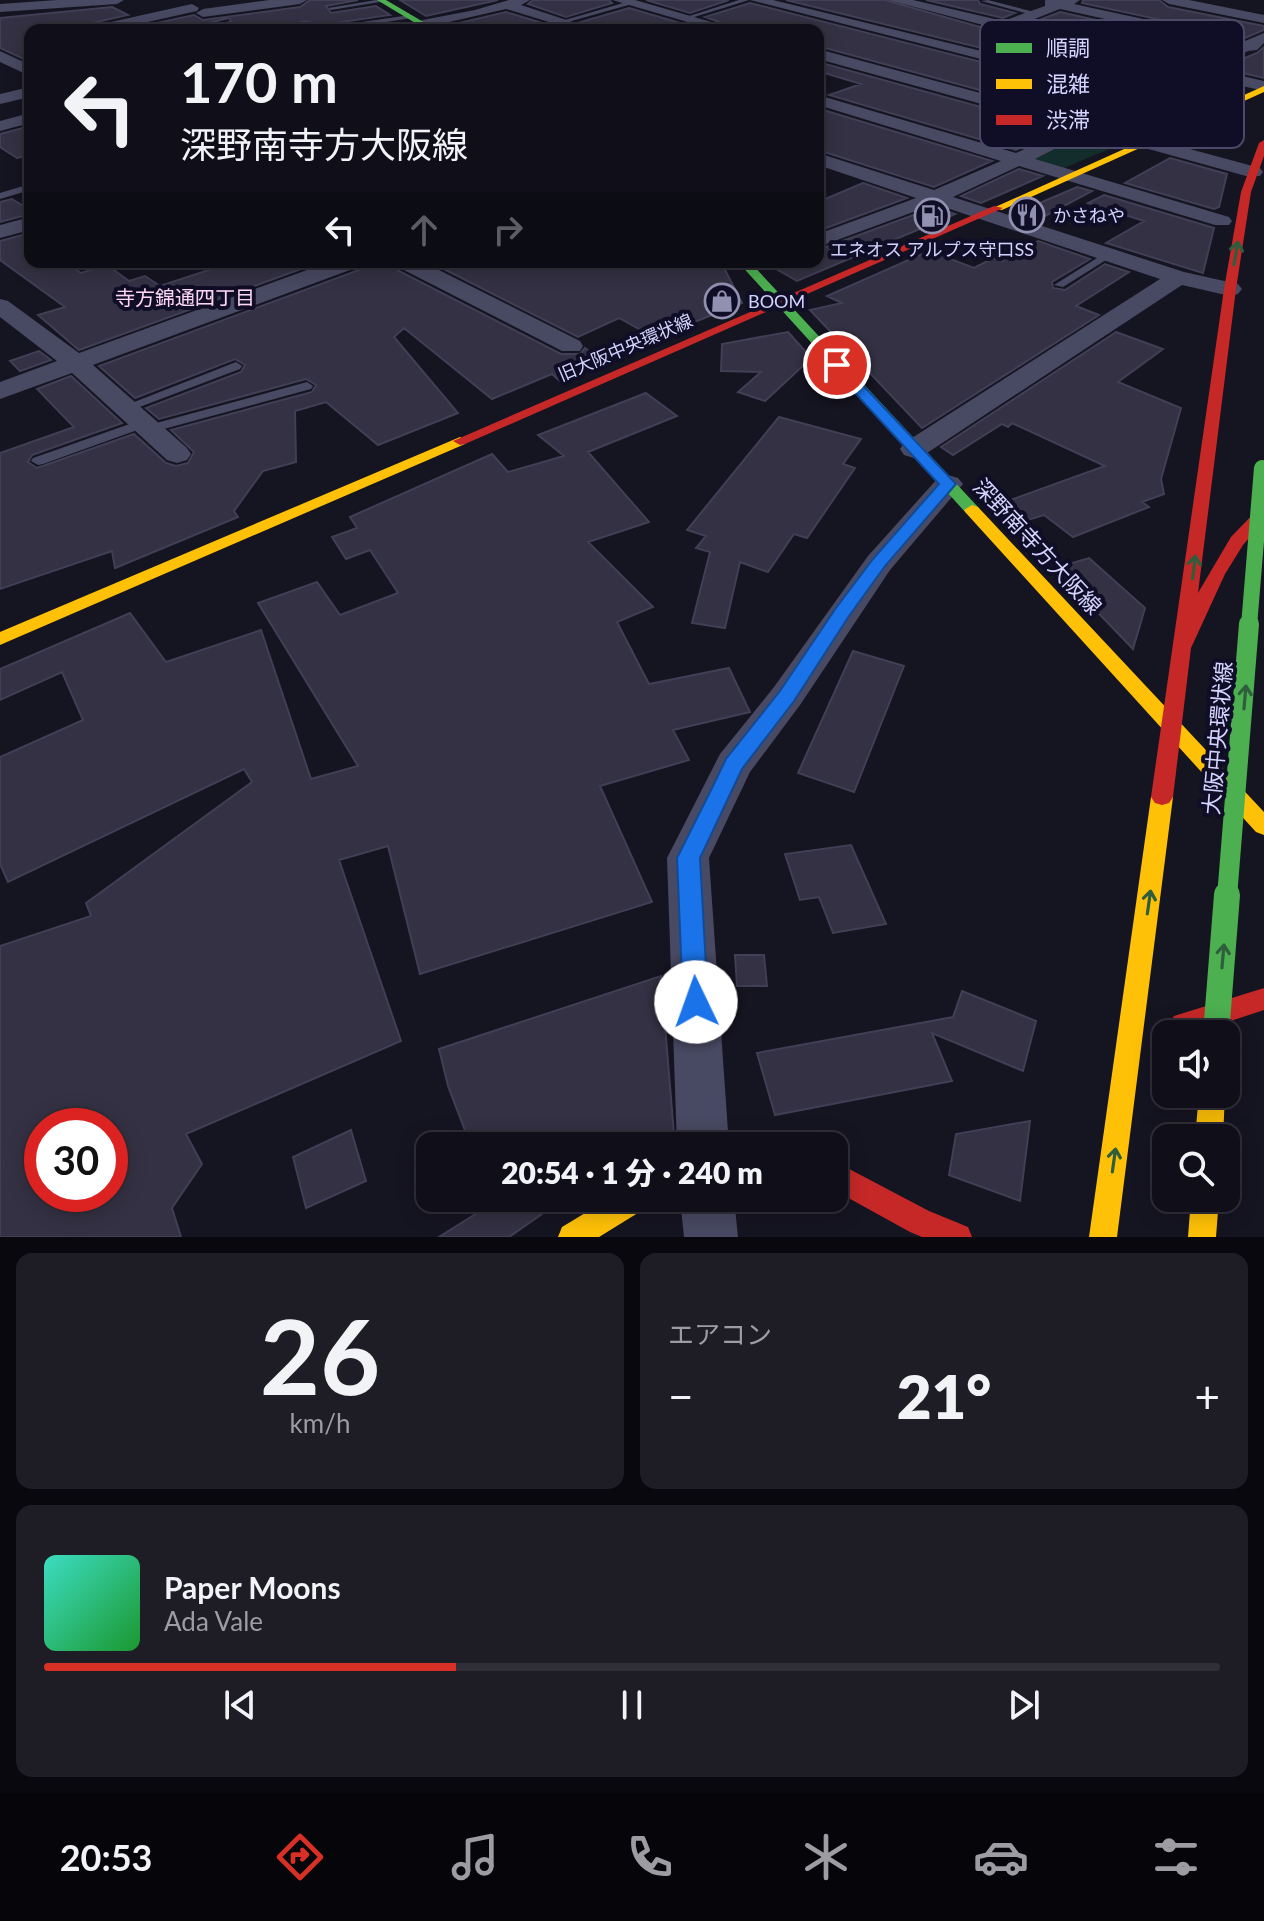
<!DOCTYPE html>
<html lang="ja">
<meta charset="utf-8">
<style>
:root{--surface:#100f19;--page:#1e1d26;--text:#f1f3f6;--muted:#9c9ca2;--line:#302f38;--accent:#d93025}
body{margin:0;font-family:Lato,"Noto Sans JP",sans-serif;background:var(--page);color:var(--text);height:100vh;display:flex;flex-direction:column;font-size:30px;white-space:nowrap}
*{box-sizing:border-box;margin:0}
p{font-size:26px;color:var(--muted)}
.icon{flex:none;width:44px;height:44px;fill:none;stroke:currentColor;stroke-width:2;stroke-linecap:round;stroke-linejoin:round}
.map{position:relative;height:1237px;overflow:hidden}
.side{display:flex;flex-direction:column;gap:16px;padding:16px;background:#09080e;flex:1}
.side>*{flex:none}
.hud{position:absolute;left:24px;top:24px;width:800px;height:244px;border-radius:16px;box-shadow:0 4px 20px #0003,0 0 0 2px var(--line);background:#100f19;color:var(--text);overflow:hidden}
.controls{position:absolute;left:1152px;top:1020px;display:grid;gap:16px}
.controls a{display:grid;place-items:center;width:88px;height:88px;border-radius:16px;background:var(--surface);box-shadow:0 4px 20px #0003,0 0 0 2px var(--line);font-size:40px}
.speed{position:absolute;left:24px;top:1108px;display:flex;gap:16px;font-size:40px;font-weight:700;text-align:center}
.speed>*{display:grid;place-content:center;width:104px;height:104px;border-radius:50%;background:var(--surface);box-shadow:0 4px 20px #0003,0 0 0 2px var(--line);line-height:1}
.speed .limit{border:12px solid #d22;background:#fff;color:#111}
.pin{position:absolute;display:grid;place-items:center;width:68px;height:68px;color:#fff;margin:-34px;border:4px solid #fff;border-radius:50%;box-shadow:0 2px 8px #0007}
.me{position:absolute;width:88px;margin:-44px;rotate:357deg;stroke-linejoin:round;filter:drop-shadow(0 0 6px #0008)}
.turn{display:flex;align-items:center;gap:28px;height:168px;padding:0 24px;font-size:36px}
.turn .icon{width:104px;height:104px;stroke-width:2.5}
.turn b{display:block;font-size:56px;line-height:68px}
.lanes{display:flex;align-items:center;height:76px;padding:0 24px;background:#0003;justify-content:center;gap:40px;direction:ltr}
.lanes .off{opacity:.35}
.big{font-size:60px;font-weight:800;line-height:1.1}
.side .tile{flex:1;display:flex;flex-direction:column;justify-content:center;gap:12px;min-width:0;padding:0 28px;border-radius:16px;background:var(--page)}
.side .dial{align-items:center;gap:0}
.dial b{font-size:104px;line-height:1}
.song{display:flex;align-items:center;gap:24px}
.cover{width:96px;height:96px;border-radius:12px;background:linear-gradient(135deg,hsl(170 70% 55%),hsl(130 70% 35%))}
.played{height:8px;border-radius:4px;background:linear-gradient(90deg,var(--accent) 35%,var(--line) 35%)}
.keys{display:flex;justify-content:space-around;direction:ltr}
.heat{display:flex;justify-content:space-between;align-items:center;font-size:44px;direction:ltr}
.side .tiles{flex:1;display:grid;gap:16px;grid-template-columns:1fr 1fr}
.tile:last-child{grid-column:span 2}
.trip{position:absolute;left:416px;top:1132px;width:432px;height:80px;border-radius:16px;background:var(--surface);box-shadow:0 4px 20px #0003,0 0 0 2px var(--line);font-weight:800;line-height:80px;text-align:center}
.tabs{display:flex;height:128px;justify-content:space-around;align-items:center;background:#06060a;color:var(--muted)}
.tabs .icon{width:56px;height:56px}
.tabs .on{color:var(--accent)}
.tabs b{font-size:36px;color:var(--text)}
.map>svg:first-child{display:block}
</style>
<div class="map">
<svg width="1264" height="1237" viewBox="0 0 1264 1237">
<rect width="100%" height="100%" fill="#151421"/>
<!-- green -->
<path fill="#122d2b" d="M1088 130 1128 141 1062 169 1028 158Z"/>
<!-- building -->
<path fill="#333143" stroke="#403f55" stroke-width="2" fill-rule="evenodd" d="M310 0H358L326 6 331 13 376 6 390 15 321 25 304 21 278 30H214L234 26 229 18 196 26 193 30H126L149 25 158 29 157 23 194 15 203 20 300 7Z
M400 0H498L426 16Z
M533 0H609L612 3 566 17 528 4Z
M646 0H729L690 13Z
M786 0H885L1001 33 1173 73 1144 88Z
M926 0H978L980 4 1015 13 1003 18Z
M1083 0H1159L1168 7 1264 26V30L1245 38 1082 3Z
M750 3 1122 98 1083 118 818 46V30H742L705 17Z
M112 7 128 15 92 23 83 30H30V62L0 48V18Z
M629 8 704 30H600L581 22Z
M506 12 565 30H445L442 27Z
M1060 12 1223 48 1195 62 1029 24Z
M1264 47V78L1221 68 1257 53Z
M818 62 1039 123 1003 139 1025 145 1016 150 829 95 861 84 818 71Z
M820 109 992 161 934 187 818 150Z
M30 126V155L17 158 0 147V134Z
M1170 158 1227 174 1219 207 1214 209 1125 183Z
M1019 169 1043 176 981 203 961 196Z
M863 183 907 198 818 231V202Z
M1077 187 1092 191 1036 221 1014 214Z
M1104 195 1214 228 1203 273 1106 243 1144 221 1088 203Z
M12 199 30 210V214L0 222V202Z
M935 207 955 214 797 281 764 262H818V250Z
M30 233V262H65L81 273 107 265 129 281 145 276 160 286 233 262H320L79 350 38 315 65 307 0 260V241Z
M1038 241 1090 259 1052 282 1053 288 1065 290 1105 264 1129 272 1076 306 1099 315 922 428 810 310 842 303 827 296 929 251 974 268 993 258 1002 261Z
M364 262H392L397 270 561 354H580L585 348 603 363 560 381 552 374 492 399 404 328 394 337 458 413 378 445 326 402 295 411 296 462 263 471 234 511 238 517 115 568 112 551 0 589V453L74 427 37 389 71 376 122 423 32 455 28 462 37 468 134 434 166 463 176 466 188 463 194 452 171 430 312 392 316 385 306 379 159 419 146 408 241 372 245 365 235 359 135 398 99 366 359 270Z
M430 262H721L742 303 655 338 619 318 578 337Z
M788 332 814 361 807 362 765 401 738 392 761 372 721 371 722 344Z
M1116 332 1163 349 1118 382 1181 408 1161 479 1164 494 1142 502 1149 507 1073 537 1044 515 1028 520 1005 502 1105 466 1012 423 1008 427 1002 424 953 455 941 447Z
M39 351 51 360 20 371 10 361Z
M646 393 677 416 588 452 649 522 588 542 653 607 617 622 649 684 729 668 750 712 673 730 689 760 600 786 652 902 420 974 388 846 339 860 401 1041 186 1134 202 1164 172 1208 181 1237H0V946L91 916 86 903 252 782 244 769 8 882 0 864V757L83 720 62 672 0 700V669L130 613 166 662 261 630 311 779 358 766 258 603 317 582 340 615 398 593 370 550 346 559 332 537 357 528 350 517 492 454 508 472 564 456 538 435ZM42 1126H110V1194H42Z
M779 417 861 439 843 464 855 468 807 538 794 534 768 572 740 562 725 628 692 623 710 552 696 548 706 536 687 530Z
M1089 558 1145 608 1133 649 1055 568Z
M853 651 904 666 854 792 798 773Z
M851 845 886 924 833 933 819 897 800 900 785 854Z
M735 955H764L767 986H737Z
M661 976 674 1135 656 1146H471L448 1086 439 1049Z
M962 991 1036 1021 1023 1071 932 1033 952 1081 775 1115 757 1053 953 1017Z
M1030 1121 1020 1201 949 1175 956 1134Z
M351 1130 366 1181 306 1208 293 1157Z
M501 1198H565L509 1237H439Z"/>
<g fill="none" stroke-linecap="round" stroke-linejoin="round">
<!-- lane -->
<path fill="#484962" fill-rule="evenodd" d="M376 0 386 1 331 10 328 8Z
M739 0H749L688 19 683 18Z
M988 0 1038 13 1039 14 1036 16 981 1Z
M630 1 632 4 561 24 558 22Z
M410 15 412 18 335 30H281L305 24 321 28Z
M230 21 232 24 196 30 197 29Z
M30 184V190L0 199V193Z
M1105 253 1114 255 1063 287 1054 285Z
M236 362 242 366 240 369 129 411H121L119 408Z
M307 382 313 386 311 389 149 433 143 428 43 464 38 465 31 461 33 458 138 421H148L149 425Z"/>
<!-- street -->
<path fill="#484962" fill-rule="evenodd" d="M57 0H124L117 4 0 12V4Z
M269 0H307L300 4 203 17 196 13 203 9Z
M509 0H530L521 5 597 30H575L506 9 414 30H384L391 26 475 10Z
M612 0H635L739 30H715Z
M750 0H773L1144 91 1182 72 1002 30 888 0H913L1003 21 1045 6V0H1080L1074 4 1245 41 1264 33V43L1257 50 1248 51 1212 69 1264 81V91L1199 76 1161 95 1219 109 1222 113 1219 117 1213 118 1147 102 1101 125 1260 168 1263 172 1260 176H1246L1087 132 1035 159 1229 217 1232 221 1229 225H1215L1019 166 953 197 1184 272 1238 284 1242 289 1238 294 1230 296 1182 285 924 455 914 458 904 455 900 449 904 443 1160 279 935 204 818 247V234L916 198 818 165V153L934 190 1001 161 818 105V95L1016 153 1069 128 818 59V49L1083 121 1130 97ZM1060 9 1232 47 1195 65 1019 25Z
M1162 0H1189L1264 15V23L1169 4Z
M192 4 199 8 197 11 112 30H86L93 26Z
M0 51 30 65V76L0 62Z
M30 87V97L0 104V94Z
M30 113V123L0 131V121Z
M30 217V230L0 238V225Z
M329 262H361L358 267 93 365 187 448 191 454 187 460 177 463 167 460 72 373 0 399V382L57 361 0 317V299L8 301 79 353Z
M395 262H423L580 341 583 346 580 351H562L398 267Z
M948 475 958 478 963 484 890 570 800 705 750 772 709 858 729 1146H677L667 858 720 754 774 687 868 556 938 478Z
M680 1198H734L738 1237H684Z"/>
<!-- fast -->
<path fill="#4caf50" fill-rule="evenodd" d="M377 0H386L437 30H427Z
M738 262H750L978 507 980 510 978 513H966Z"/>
<!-- slow -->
<path fill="#ffc107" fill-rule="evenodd" d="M1264 86V92L1002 210 993 208Z
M460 437 467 441 465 444 0 645V632Z
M972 505 978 507 1264 812V835L1256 832 966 513 964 510Z
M1162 789 1169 791 1173 797 1117 1237H1089L1151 797 1155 791Z
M1199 1094H1225L1223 1138H1195Z
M610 1198H650L646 1208 599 1237H558L562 1227Z
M1191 1198H1219L1216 1237H1188Z"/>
<!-- jam -->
<path fill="#c62828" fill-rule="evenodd" d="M1264 140V156L1251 192 1236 289 1198 593 1231 537 1258 509 1264 507V521L1243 545 1225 574 1191 648 1173 797 1169 803 1162 805 1155 803 1151 797 1224 289 1241 192 1259 143Z
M994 206 1003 208 465 444 460 445 453 441Z
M1264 988V1010L1191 1034H1166V1040L1163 1034 1174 1016Z
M834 1161 929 1211 968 1227 972 1237H922L910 1232 834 1190Z"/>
<!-- fast-bridge-far2 -->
<path stroke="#4caf50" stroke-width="16" d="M1249 626 1262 468"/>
<!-- fast-bridge-far1 -->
<path stroke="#4caf50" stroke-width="20" d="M1227 897 1249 624"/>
<!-- fast-bridge -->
<path stroke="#4caf50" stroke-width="26" d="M1216 1034 1227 895"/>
</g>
<!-- one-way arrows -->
<defs><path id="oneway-shaft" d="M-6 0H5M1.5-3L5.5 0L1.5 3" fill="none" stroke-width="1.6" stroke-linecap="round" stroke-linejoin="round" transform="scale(2)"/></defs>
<g stroke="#2e5e3c">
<use href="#oneway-shaft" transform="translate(1236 253) rotate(-80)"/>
<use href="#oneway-shaft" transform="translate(1194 567) rotate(-83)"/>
<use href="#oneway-shaft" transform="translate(1245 697) rotate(-85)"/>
<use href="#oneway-shaft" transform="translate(1149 902) rotate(-82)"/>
<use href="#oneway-shaft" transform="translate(1223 956) rotate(-85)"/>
<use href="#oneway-shaft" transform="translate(1114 1160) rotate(-82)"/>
</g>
<!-- route -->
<path fill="#1a73e8" stroke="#114b97" stroke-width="2" d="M837 361 841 362 956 484 885 566 849 616 794 701 742 769 733 788 700 858 708 1002 705 1010 696 1013 687 1010 683 1002 677 858 712 788 726 759 780 691 836 608 873 559 939 484 832 368 830 365Z"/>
<!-- icons -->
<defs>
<g id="restaurant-ring" transform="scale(1.8)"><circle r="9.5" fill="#100e27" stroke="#9291b1" stroke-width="1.5"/><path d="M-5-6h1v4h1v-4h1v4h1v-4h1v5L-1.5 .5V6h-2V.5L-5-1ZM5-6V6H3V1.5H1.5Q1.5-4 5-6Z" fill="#9291b1"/></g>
<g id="fuel-ring" transform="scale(1.8)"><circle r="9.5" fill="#100e27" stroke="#9291b1" stroke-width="1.5"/><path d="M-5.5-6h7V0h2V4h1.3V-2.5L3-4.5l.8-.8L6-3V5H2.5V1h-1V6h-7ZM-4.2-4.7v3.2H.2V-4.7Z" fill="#9291b1"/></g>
<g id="shop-ring" transform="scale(1.8)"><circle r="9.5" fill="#100e27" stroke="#9291b1" stroke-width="1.5"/><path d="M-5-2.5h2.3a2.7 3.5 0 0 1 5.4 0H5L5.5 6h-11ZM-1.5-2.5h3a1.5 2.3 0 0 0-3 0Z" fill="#9291b1"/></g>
</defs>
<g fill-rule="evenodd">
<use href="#restaurant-ring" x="1027" y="215"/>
<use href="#fuel-ring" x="932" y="216"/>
<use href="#shop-ring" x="722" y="301"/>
</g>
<g text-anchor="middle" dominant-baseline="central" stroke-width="8" stroke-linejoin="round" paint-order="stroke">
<!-- far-poi labels -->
<g font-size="18" fill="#d5d4ff" stroke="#100e27" text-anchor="start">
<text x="1053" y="215">かさねや</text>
<text x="932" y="249" text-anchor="middle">エネオス アルプス守口SS</text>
<text x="748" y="301">BOOM</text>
</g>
<!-- far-street labels -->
<g font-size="18" fill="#d5d4ff" stroke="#100e27">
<text transform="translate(625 347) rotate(-23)">旧大阪中央環状線</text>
</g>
<!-- far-neighbourhood labels -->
<g font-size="20" fill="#ffd6f3" stroke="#100e27">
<text x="185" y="297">寺方錦通四丁目</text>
</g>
<!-- street labels -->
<g font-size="22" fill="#d5d4ff" stroke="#100e27">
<text transform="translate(1038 546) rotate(47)">深野南寺方大阪線</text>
<text transform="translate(1217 738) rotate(-85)">大阪中央環状線</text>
</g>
</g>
<!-- legend -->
<rect x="980" y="20" width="264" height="128" rx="12" fill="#100e27" stroke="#4b4968" stroke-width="2"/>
<rect x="996" y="43" width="36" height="10" fill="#4caf50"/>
<rect x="996" y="79" width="36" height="10" fill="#ffc107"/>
<rect x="996" y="115" width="36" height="10" fill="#c62828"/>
<g font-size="22" fill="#d5d4ff">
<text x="1046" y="56">順調</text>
<text x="1046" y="92">混雑</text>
<text x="1046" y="128">渋滞</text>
</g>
</svg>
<div class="controls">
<a><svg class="icon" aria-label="sound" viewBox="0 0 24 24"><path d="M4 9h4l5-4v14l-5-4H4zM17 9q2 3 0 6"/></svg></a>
<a><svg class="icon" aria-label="search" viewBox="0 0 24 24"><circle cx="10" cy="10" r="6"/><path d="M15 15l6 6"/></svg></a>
</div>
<div class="speed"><div class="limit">30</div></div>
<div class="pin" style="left:837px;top:365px;background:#d93025"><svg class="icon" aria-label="arrive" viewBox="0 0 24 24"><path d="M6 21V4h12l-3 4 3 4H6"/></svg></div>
<svg class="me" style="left:696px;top:1002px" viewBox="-20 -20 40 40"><circle r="19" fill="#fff"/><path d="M0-13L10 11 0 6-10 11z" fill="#1a73e8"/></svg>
<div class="trip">20:54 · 1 分 · 240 m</div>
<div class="hud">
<div class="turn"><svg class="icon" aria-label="left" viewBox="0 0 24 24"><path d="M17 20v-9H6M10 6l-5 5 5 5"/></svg><div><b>170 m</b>深野南寺方大阪線</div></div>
<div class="lanes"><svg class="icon" aria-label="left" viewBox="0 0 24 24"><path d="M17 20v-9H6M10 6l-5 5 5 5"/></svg><svg class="icon off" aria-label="ahead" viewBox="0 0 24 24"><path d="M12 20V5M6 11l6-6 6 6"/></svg><svg class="icon off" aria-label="right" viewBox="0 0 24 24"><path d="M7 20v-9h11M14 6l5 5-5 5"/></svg></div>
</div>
</div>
<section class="side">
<div class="tiles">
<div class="tile dial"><b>26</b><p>km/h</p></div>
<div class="tile"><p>エアコン</p>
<div class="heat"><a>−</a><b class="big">21°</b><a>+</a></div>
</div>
<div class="tile">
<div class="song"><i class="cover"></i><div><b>Paper Moons</b><p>Ada Vale</p></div></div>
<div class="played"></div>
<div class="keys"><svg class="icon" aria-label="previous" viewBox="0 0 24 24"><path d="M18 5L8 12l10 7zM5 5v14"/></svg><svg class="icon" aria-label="pause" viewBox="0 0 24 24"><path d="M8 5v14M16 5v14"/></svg><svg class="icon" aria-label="next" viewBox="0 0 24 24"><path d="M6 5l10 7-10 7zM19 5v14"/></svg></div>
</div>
</div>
</section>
<nav class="tabs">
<b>20:53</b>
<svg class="icon on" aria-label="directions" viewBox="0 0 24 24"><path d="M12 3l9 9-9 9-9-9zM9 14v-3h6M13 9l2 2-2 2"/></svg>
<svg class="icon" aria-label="music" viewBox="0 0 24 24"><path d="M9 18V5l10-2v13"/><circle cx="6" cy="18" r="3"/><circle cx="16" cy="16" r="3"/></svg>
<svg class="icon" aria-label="phone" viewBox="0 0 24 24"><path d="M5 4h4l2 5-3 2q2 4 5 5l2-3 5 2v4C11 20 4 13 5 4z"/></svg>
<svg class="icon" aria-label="climate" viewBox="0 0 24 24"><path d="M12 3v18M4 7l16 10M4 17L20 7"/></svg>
<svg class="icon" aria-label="car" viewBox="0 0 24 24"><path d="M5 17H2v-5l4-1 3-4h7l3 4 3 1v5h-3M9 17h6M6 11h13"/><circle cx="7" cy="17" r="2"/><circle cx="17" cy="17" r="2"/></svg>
<svg class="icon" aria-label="filters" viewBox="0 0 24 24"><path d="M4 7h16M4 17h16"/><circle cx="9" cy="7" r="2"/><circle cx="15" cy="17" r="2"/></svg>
</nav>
